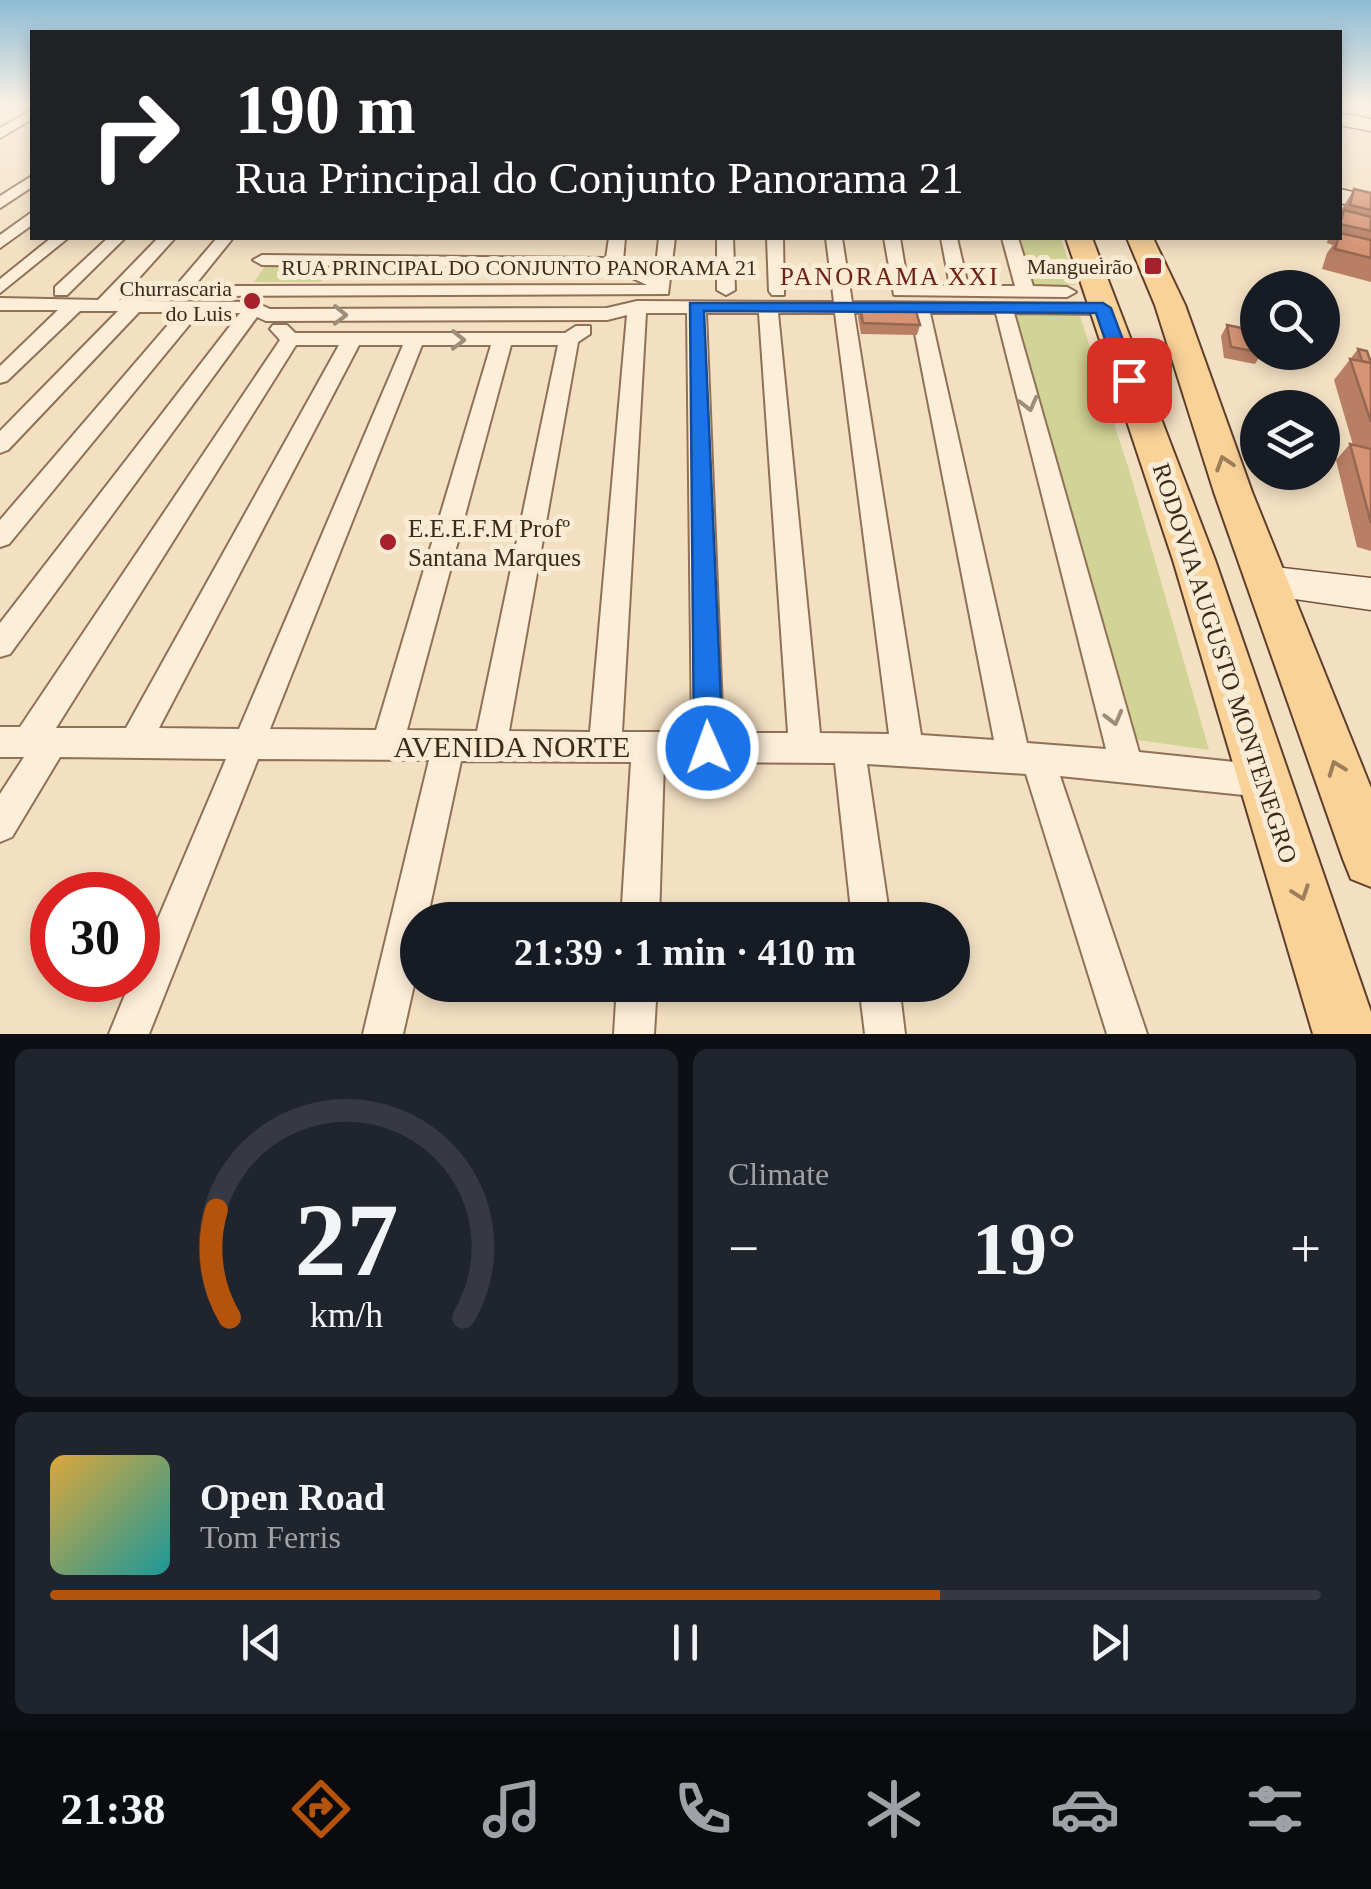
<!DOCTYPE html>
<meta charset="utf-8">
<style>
:root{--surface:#171b24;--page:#20242c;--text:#f1f3f6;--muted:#9ea1a6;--line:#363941;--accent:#b45309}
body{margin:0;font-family:Georgia,serif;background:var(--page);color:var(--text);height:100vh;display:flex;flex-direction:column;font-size:38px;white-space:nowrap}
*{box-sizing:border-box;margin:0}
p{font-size:32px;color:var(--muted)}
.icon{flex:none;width:55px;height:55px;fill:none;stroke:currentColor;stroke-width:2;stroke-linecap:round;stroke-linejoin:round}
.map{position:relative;height:1034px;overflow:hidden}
.panel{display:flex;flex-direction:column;gap:15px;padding:15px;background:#0d0f14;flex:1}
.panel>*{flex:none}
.hud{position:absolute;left:30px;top:30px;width:1312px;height:210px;border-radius:0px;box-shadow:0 5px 15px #0003;background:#202124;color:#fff;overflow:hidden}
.buttons{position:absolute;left:1240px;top:270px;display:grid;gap:20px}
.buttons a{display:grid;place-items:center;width:100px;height:100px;border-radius:50%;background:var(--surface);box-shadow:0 5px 15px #0003;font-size:50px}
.speed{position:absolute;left:30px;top:872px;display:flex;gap:20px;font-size:50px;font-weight:700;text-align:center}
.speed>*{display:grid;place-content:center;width:130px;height:130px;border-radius:50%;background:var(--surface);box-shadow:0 5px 15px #0003;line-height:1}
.speed .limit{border:15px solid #d22;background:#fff;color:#111}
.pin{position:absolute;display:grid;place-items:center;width:85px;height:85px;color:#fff;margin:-42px;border-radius:20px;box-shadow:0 5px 15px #0006}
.me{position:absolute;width:110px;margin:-55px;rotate:358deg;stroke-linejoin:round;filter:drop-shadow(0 0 8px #0008)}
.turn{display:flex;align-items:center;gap:35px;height:210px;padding:0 40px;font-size:45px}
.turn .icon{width:130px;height:130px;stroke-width:2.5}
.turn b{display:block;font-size:70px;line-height:85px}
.big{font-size:75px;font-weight:600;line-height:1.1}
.panel .widget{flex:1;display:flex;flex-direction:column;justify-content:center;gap:15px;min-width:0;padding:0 35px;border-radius:15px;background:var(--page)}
.panel .dial{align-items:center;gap:0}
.dial svg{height:260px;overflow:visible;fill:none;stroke:var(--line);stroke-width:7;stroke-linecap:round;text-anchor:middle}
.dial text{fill:var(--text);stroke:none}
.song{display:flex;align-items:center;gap:30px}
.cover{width:120px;height:120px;border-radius:15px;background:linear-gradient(135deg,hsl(40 70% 55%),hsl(180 70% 35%))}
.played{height:10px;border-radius:5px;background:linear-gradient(90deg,var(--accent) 70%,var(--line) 70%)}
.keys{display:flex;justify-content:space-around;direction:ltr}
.heat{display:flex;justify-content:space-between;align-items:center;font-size:55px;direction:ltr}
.panel .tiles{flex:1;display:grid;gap:15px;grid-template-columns:1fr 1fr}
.widget:last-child{grid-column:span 2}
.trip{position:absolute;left:400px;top:902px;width:570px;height:100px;border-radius:50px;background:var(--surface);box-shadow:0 5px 15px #0003;font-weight:600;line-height:100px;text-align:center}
.tab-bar{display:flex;height:160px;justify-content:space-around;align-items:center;background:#090b0e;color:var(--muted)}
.tab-bar .icon{width:70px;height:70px}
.tab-bar .selected{color:var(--accent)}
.tab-bar b{font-size:45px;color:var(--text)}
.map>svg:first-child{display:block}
</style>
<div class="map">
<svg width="1371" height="1034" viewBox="0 0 1371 1034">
<rect width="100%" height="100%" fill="#f3e0c3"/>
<!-- green -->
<path fill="#d2d396" d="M1019 238H1061L1076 285 1033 286Z
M265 266 331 268 321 282H254Z
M1079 313 1130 473 1209 750 1130 739 1010 314Z"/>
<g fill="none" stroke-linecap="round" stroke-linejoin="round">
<!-- street casing -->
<g stroke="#907057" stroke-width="4">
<path id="street" d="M32 110V119L0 138V128Z
M32 176V187L0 208V196Z
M32 212V225L0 248V235Z
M51 238H68L0 293V279Z
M108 238H125L67 295H55V287Z
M158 238H175L119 300 139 295 148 301 254 302 270 309 607 308 637 301 834 302 826 238H842L852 302 1110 304V312L1103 314 1014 313 1139 752 1263 765 1275 770 1280 781 1275 792 1263 797 1060 776 1147 1034H1107L1026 774 867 764 890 920H852L835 763 664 762 659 920H621L631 762 461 761 427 920H418V967L403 1034H363L429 760 258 759 149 1034H109L131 980H138V966L226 759 60 757 12 837 0 842V794L24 757H0V727H20L280 340 270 329 273 325H287L295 333H565L576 326H590V334L578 342 509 731 590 732 627 315 607 320 266 321 257 317 10 654 0 657V623L240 313H199L9 544 0 547V520L179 312H139L8 450 0 453V431L118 311H80L7 381 0 383V366L58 310H0V298L98 300ZM646 313H687L692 732H622ZM706 313H759L788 733H723ZM778 313H835L889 734 820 733ZM854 313H911L994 740 921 735ZM930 313H996L1106 749 1027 743ZM296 345H339L126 728H56ZM359 345H403L239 729 159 728ZM422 345H491L376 730 270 729ZM511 345H558L477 731 407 730Z
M217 238H233L187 295H175V287Z
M609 238H625L623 261 655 275 659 238H675L668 294 213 296 204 291 213 286 647 285 611 268 262 265 253 260 262 255 606 258Z
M717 238H733L735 290 726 295 717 290Z
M767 238H783L784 295H772L769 291Z
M884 238H900L908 286H950L941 238H957L968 286H1015L1002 238H1018L1033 286 1067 287 1076 292 1067 297 894 295Z
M617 985H657L654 1034H614Z
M859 985H899L905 1034H865Z"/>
</g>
<!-- secondary casing -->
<g stroke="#72513a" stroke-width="3">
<path id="secondary" d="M1340 113 1371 119V131L1340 125Z
M1340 189 1371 196V210L1340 203Z
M1266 566 1371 578V610L1252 593 1246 582 1252 571Z"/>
</g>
<!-- primary casing -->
<g stroke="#5e3e2c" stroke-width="4">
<path id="primary" d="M1066 238H1092L1215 560 1371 1012V1034H1313L1173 560Z
M1127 238H1153L1185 305 1252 492 1371 788V887L1351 879 1343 859 1214 492 1155 305Z"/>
</g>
<!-- street -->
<use href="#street" fill="#fceed8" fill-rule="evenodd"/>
<!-- secondary -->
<use href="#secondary" fill="#fceed8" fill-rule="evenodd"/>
<!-- primary -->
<use href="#primary" fill="#fad298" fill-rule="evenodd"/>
</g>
<!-- wall -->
<path fill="#b87f65" d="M1354 189 1371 193V282L1322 269 1327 253 1333 245 1327 243 1328 238H1340V215L1342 209Z
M860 306 920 325 917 335 861 334 858 317Z
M1227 325 1262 353 1255 364 1224 358 1221 336Z
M1358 349 1371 362V551L1357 547 1336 460 1350 444 1353 445 1334 380Z"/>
<!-- building -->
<path fill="#d69475" stroke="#966852" stroke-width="2.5" d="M1354 189 1371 193V210L1350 205Z
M1344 210 1371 217V231L1340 224Z
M1340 233 1371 240V258L1335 249Z
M860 306 915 308 920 325 863 323Z
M1227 325 1257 331 1258 352 1231 347Z
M1358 349 1367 351 1371 363 1362 361Z
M1350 359 1371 363V422Z
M1350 444 1371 449V523Z"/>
<!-- one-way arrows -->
<defs><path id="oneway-chevron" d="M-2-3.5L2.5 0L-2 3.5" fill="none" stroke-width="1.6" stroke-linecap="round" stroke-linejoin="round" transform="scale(2.5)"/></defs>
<g stroke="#9d8c7a">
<use href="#oneway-chevron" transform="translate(340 315) rotate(1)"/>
<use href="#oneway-chevron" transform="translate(458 340) rotate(1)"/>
<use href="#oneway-chevron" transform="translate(1029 404) rotate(75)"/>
<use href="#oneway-chevron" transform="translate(1114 718) rotate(75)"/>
</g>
<g stroke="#9c7e5a">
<use href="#oneway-chevron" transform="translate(1224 463) rotate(-108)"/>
<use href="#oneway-chevron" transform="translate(1336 768) rotate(-111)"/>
<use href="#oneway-chevron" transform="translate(1301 893) rotate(71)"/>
</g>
<!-- sky -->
<linearGradient id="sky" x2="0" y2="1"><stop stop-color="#8dbbd5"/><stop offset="0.42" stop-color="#faf1e4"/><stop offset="1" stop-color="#faf1e4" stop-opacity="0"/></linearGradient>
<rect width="1371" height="250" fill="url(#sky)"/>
<!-- route -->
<path fill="#1a73e8" stroke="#114b97" stroke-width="2.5" d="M690 303H1103L1111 308 1138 380 1129 386 1119 380 1096 313 704 311 723 748 719 757 708 761 698 757 694 748Z"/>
<!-- markers -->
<g fill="#a6202e" stroke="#f9ebd4" stroke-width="4">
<rect x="1143" y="256" width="20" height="20" rx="5"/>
<circle cx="252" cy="301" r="10"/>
<circle cx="388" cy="542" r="10"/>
</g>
<g text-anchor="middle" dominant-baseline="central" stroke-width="10" stroke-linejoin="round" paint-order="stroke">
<!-- far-poi labels -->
<g font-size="22" fill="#3e2a1d" stroke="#f9ebd4" text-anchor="end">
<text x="1133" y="266">Mangueirão</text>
<text x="232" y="288">Churrascaria<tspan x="232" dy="25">do Luis</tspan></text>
</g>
<!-- far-street labels -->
<g font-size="22" fill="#3e2a1d" stroke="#f9ebd4">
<text x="519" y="267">RUA PRINCIPAL DO CONJUNTO PANORAMA 21</text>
</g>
<!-- far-quarter labels -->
<g font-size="25" letter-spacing="2.5" fill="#702117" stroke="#f9ebd4">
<text x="890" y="276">PANORAMA XXI</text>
</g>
<!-- poi labels -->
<g font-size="25" fill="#3e2a1d" stroke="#f9ebd4" text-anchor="start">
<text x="408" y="528">E.E.E.F.M Profº<tspan x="408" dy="29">Santana Marques</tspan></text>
</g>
<!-- street labels -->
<g font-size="25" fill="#3e2a1d" stroke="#f9ebd4">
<text transform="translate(1225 663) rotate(72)">RODOVIA AUGUSTO MONTENEGRO</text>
</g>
<!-- near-street labels -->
<g font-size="30" fill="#3e2a1d" stroke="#f9ebd4">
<text x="512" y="746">AVENIDA NORTE</text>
</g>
</g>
</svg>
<div class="buttons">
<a><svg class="icon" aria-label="search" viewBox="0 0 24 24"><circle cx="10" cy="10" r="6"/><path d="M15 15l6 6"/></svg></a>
<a><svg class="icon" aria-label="layers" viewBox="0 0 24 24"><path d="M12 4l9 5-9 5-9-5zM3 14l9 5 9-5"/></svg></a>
</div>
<div class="speed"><div class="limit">30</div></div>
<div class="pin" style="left:1129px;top:380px;background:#d93025"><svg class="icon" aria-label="arrive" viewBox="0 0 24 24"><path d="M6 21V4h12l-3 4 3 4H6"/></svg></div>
<svg class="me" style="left:708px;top:748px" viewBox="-20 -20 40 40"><circle r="17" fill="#1a73e8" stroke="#fff" stroke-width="3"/><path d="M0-11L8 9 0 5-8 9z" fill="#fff"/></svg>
<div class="trip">21:39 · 1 min · 410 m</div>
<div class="hud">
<div class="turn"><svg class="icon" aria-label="right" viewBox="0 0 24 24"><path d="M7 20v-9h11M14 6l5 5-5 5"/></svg><div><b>190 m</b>Rua Principal do Conjunto Panorama 21</div></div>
</div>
</div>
<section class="panel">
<div class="tiles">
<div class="widget dial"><svg viewBox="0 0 100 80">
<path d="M14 69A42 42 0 1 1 86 69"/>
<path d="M14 69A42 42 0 0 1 10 36" stroke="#b45309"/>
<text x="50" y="56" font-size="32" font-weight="700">27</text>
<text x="50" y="72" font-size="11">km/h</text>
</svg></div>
<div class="widget"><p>Climate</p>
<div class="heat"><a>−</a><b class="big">19°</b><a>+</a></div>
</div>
<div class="widget">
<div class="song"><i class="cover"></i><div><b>Open Road</b><p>Tom Ferris</p></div></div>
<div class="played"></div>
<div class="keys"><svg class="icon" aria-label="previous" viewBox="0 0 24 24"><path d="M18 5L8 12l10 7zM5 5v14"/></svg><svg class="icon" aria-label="pause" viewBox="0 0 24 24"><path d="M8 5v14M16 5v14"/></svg><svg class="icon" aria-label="next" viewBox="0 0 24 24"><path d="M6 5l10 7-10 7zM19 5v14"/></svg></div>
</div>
</div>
</section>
<nav class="tab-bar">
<b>21:38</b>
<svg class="icon selected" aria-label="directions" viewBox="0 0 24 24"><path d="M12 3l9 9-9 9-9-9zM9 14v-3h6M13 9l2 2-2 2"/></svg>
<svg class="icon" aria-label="music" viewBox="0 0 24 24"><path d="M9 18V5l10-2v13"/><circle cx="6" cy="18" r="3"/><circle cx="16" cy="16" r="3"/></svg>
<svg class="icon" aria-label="phone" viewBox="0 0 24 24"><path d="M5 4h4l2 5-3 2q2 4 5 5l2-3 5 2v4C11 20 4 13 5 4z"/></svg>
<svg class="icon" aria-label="climate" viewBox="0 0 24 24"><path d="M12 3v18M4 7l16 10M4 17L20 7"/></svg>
<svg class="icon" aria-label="car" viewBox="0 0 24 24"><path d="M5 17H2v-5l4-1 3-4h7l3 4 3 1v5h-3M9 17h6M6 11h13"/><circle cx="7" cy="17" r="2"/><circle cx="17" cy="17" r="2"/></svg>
<svg class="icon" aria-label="filters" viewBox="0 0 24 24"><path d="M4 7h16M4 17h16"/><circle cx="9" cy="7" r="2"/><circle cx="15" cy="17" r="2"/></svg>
</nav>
